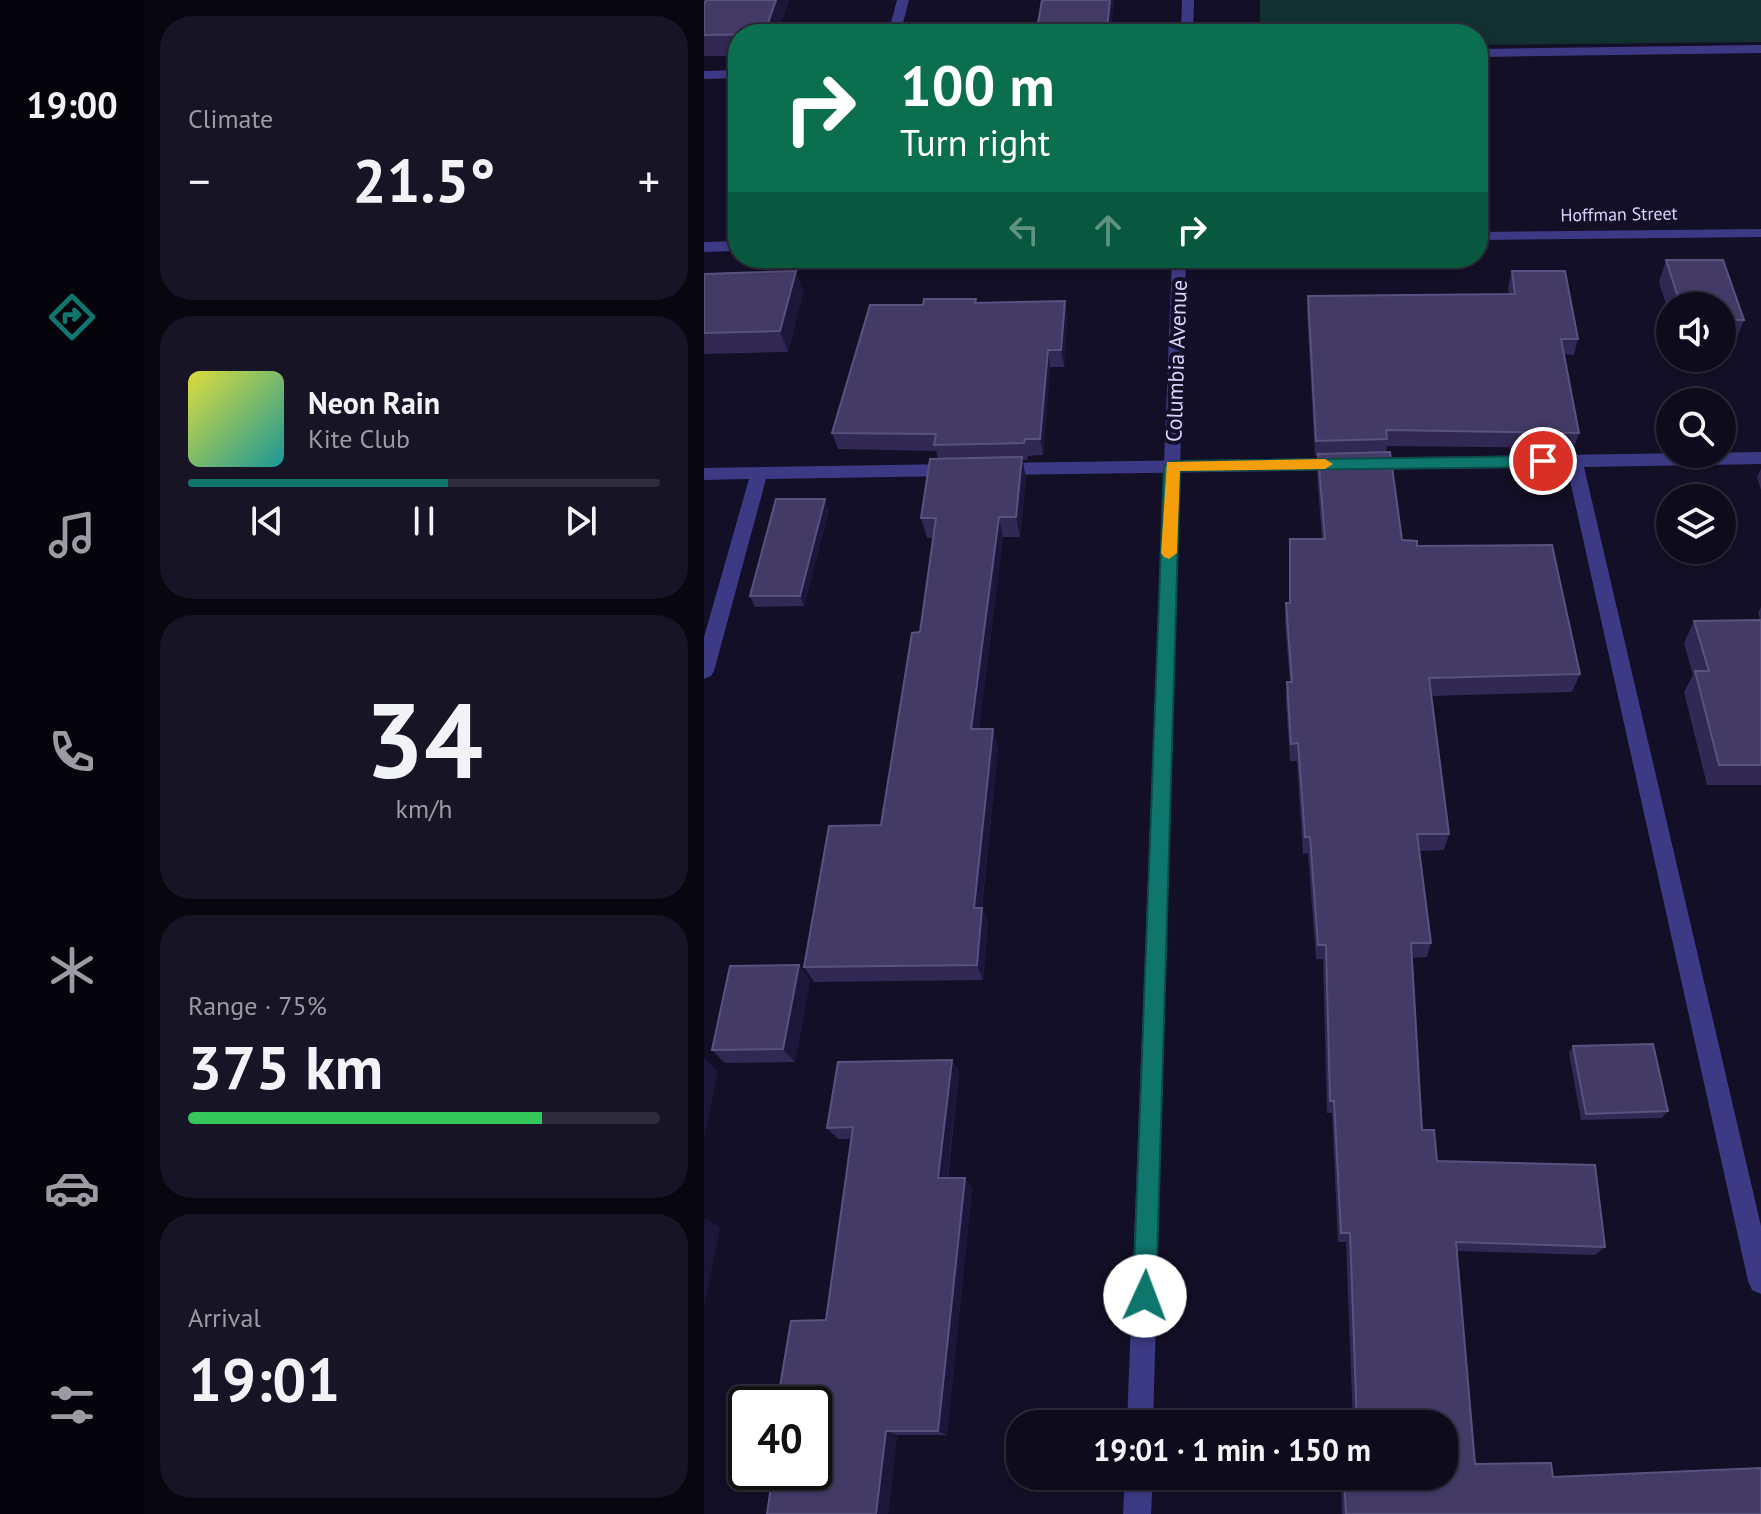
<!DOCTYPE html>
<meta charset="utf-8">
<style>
:root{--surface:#0e0b1c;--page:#171425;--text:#f1f3f6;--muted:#9b9ba3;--line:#2e2b3b;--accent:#0f766e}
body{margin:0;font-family:"PT Sans",sans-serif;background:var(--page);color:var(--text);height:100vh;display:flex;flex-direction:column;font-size:30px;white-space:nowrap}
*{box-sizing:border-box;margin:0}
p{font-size:26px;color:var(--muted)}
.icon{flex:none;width:44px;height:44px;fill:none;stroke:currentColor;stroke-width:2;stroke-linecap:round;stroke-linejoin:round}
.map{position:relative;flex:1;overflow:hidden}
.sheet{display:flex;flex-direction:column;gap:16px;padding:16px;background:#08060f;width:560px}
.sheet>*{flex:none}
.banner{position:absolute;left:24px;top:24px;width:760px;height:244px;border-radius:32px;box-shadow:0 2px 6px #0004,0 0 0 2px var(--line);background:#0b6e4f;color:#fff;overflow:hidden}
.controls{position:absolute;left:952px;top:292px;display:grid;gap:16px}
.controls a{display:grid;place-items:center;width:80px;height:80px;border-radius:50%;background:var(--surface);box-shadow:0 2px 6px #0004,0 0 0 2px var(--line);font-size:40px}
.speed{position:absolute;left:24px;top:1386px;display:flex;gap:16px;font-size:40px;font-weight:700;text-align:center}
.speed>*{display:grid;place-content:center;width:104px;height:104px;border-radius:50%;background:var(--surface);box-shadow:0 2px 6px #0004,0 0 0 2px var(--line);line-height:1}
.speed .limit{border:4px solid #111;border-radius:12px;background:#fff;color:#111}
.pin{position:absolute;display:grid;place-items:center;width:68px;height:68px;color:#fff;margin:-34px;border:4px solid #fff;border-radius:50%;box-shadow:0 2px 8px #0007}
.me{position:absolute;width:88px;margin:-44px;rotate:2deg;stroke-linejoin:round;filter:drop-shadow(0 0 6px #0008)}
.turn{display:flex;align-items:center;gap:28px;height:168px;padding:0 40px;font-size:36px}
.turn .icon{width:104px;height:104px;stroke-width:2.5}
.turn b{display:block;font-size:56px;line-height:68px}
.lanes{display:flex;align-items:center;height:76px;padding:0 40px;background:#0003;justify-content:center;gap:40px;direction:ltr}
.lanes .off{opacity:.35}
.big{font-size:60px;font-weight:700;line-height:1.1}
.sheet .tile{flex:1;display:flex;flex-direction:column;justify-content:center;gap:12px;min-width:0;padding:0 28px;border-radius:32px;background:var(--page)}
.sheet .dial{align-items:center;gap:0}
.dial b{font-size:104px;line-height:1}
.song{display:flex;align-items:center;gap:24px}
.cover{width:96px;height:96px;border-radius:12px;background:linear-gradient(135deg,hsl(60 70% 55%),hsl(180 70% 35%))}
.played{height:8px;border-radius:4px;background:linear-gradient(90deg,var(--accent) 55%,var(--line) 55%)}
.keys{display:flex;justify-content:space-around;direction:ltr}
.heat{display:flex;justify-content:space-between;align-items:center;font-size:44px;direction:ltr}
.charge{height:12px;border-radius:6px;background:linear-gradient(90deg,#34c759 75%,var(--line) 0)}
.trip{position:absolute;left:302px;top:1410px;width:452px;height:80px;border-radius:32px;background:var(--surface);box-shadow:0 2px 6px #0004,0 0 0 2px var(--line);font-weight:700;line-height:80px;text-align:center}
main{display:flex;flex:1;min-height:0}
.dock{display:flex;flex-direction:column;width:144px;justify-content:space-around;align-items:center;background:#06040b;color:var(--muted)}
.dock .icon{width:56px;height:56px}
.dock .active{color:var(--accent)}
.dock b{font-size:36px;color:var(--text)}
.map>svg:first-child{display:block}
</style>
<main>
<nav class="dock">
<b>19:00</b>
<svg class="icon active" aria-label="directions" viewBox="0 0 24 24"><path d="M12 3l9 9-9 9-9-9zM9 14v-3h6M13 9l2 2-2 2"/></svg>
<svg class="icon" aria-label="music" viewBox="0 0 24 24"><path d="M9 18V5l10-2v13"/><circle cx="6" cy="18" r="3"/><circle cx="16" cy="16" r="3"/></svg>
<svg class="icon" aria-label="phone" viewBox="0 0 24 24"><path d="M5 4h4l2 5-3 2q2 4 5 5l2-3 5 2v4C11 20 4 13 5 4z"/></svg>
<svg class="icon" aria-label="climate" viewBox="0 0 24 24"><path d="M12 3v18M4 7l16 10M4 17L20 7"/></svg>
<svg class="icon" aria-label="car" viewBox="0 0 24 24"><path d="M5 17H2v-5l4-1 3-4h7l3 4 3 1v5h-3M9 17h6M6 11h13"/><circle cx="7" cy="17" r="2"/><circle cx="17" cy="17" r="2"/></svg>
<svg class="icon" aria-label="filters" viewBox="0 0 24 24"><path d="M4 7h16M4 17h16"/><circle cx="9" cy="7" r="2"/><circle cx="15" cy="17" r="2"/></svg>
</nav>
<section class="sheet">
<div class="tile"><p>Climate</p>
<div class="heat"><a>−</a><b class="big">21.5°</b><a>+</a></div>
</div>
<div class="tile">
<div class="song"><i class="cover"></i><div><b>Neon Rain</b><p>Kite Club</p></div></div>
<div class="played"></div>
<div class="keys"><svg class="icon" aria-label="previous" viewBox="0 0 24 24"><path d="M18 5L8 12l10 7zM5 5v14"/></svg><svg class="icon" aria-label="pause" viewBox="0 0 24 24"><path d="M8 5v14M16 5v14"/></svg><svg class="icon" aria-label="next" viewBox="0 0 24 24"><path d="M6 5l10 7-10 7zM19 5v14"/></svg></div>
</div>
<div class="tile dial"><b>34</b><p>km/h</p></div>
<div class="tile"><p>Range · 75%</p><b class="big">375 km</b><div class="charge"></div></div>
<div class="tile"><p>Arrival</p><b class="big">19:01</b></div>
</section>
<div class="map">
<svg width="1057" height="1514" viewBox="0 0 1057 1514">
<rect width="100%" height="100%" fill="#130f26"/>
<!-- green -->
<path fill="#12302f" d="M556 0H1057V42L774 45V34H556Z"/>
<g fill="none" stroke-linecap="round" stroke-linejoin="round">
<!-- service -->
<path fill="#3d3a85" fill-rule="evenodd" d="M193 0H205L196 34H184Z
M1057 45V53L774 57V49Z
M34 70V78L0 79V71Z
M1057 452V464L880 467 1057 1226V1294L1048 1290 1044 1281 863 467 293 475 285 469 293 463Z
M249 464 258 470 249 476 62 479 10 671 7 676 0 679V637L45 479 0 480V468Z"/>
<!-- tertiary -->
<path fill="#3d3a85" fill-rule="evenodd" d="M478 0H490L489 34H477Z
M1057 229V237L774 240V232Z
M34 241V251L0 252V242Z
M468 258H482L449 1424H423Z
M421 1476H449L447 1514H419Z"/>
</g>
<!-- wall -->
<path fill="#312854" d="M85 0 74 34H34V56H0V35Z
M338 0H410L406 34H334L333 29Z
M962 260 1040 320 1031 342H1018V306H966V317L955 282Z
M92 271 99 293 84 352 0 354V274Z
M808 271 874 339 870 355 860 354 875 433 870 448 683 446 682 453 698 540 713 546 876 674 868 692 728 696 745 834 740 850 716 851 727 943 723 957 708 958 718 1130 733 1161 901 1247 891 1255 753 1251 771 1464 1057 1514H638L637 1476H740V1424H649L642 1242H634L628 1113H623L619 959H612L604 853 599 854 593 761H586L582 700 583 682H586L581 622 582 603H585L586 539H618L613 474 614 456H611L603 312 604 296 805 294 804 287Z
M272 299V303L361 301 363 318 360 367H346L339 455 324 456 323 460H318L322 478 316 537H299L275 729H289L294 747 278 908 284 923 279 980 110 982 100 967 177 825 216 632 229 538H223L217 518 234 459 232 451 134 449 128 433 219 305Z
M1057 469V490L1053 477Z
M125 510 100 606 51 607 46 596Z
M1057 607V785H1003L980 692 989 675 980 643 990 621 1056 620 1054 613Z
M95 965 106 980 91 1062 21 1063 8 1050Z
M869 1046 964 1111 958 1118 877 1120 865 1053Z
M248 1060 255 1072 244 1178 268 1188 243 1435H193L184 1514 122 1320 147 1139H134L123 1128Z"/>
<!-- shaded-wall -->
<path fill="#1d163a" d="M72 0H85L74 34H60Z
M406 0H410L406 34H403Z
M92 271 99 293 84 352 76 331Z
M361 301 363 318 360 367 357 350Z
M344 350 346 367 339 455 336 439Z
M318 457 322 478 316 537 312 517Z
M121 499 125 510 100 606 96 596Z
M295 517 299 537 273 747 267 729Z
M289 729 294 747 276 923 270 908Z
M278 908 284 923 279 980 273 965Z
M95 965 106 980 91 1062 79 1049Z
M0 1058 14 1071 0 1139Z
M248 1060 255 1072 242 1189 234 1178Z
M261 1178 268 1188 243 1435 234 1431Z
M2 1218 16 1228 0 1307V1226Z
M182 1431 193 1435 184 1514H172Z"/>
<!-- building -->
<path fill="#433a66" stroke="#5a527e" stroke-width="2" d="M2 0H72L60 34 0 35V5Z
M338 0H406L403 29H333Z
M962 260H1019L1040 320H1018V306H977Z
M92 271 76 331 0 333V274Z
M808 271H861L874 339H857L875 433 682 430 683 439 612 441 604 296 811 294Z
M220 299H272L271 303 361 301 357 350H344L336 439H321L320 443 230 445 232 434 128 433 166 305H219Z
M686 452 698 540 713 541V546L848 545 876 674 725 678 745 834H713L727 943H707L718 1130H730L733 1161 891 1165 901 1247 752 1242 771 1464 847 1463 849 1477 1057 1468V1514H642L640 1476H740V1424H653L646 1233H637L630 1101H626L622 945H614L606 837H601L594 743 587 744 583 682H588L582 603H586V539H621L614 454Z
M318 457 312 517H295L267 729H289L270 908H278L273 965 100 967 125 826 177 825 208 633 216 632 232 518H217L226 459Z
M72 499H121L96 596H46Z
M1057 620V765H1015L991 671H1005L990 621Z
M95 965 79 1049 8 1050 26 966Z
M949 1044 964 1111 882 1114 869 1046Z
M248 1060 234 1178H261L234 1431H182L172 1514H63L69 1472H110V1404H73L87 1321 122 1320 149 1127 123 1128 134 1062Z"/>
<!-- route -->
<path fill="#0f766e" stroke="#0a4d48" stroke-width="2" d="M839 456 847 461 839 467 476 471 452 1296 449 1304 441 1308 432 1304 429 1296 460 466 468 461Z"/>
<!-- slow -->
<path fill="#f59e0b" d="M621 459 629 464 621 469 476 471 473 553 465 559 460 557 457 553 463 462Z"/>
<g text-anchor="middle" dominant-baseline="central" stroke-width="8" stroke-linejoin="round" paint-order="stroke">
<!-- far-street labels -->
<g font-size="18" fill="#d9d4ff" stroke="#130f26">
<text transform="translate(915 214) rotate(-1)">Hoffman Street</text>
</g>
<!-- street labels -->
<g font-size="22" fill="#d9d4ff" stroke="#130f26">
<text transform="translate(472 361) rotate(-88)">Columbia Avenue</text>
</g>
</g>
</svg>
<div class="controls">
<a><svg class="icon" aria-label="sound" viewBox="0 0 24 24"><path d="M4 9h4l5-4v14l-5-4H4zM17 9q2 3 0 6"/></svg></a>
<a><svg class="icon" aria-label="search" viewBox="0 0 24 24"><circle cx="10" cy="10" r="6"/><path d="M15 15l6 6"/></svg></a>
<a><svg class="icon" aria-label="layers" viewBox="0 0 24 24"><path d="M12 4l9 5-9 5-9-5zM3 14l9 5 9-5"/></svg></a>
</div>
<div class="speed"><div class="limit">40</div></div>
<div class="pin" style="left:839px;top:461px;background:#d93025"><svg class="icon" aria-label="arrive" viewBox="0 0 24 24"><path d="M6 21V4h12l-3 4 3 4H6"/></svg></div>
<svg class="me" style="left:441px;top:1296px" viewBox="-20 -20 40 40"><circle r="19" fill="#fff"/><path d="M0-13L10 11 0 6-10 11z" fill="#0f766e"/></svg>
<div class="trip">19:01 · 1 min · 150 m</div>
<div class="banner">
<div class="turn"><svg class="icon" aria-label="right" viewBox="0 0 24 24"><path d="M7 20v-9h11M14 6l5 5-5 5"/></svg><div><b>100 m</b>Turn right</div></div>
<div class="lanes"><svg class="icon off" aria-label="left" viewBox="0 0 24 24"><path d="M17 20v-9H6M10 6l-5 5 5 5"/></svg><svg class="icon off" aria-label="ahead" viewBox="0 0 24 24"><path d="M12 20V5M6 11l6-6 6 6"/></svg><svg class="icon" aria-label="right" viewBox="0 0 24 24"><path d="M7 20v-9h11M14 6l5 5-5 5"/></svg></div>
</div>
</div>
</main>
